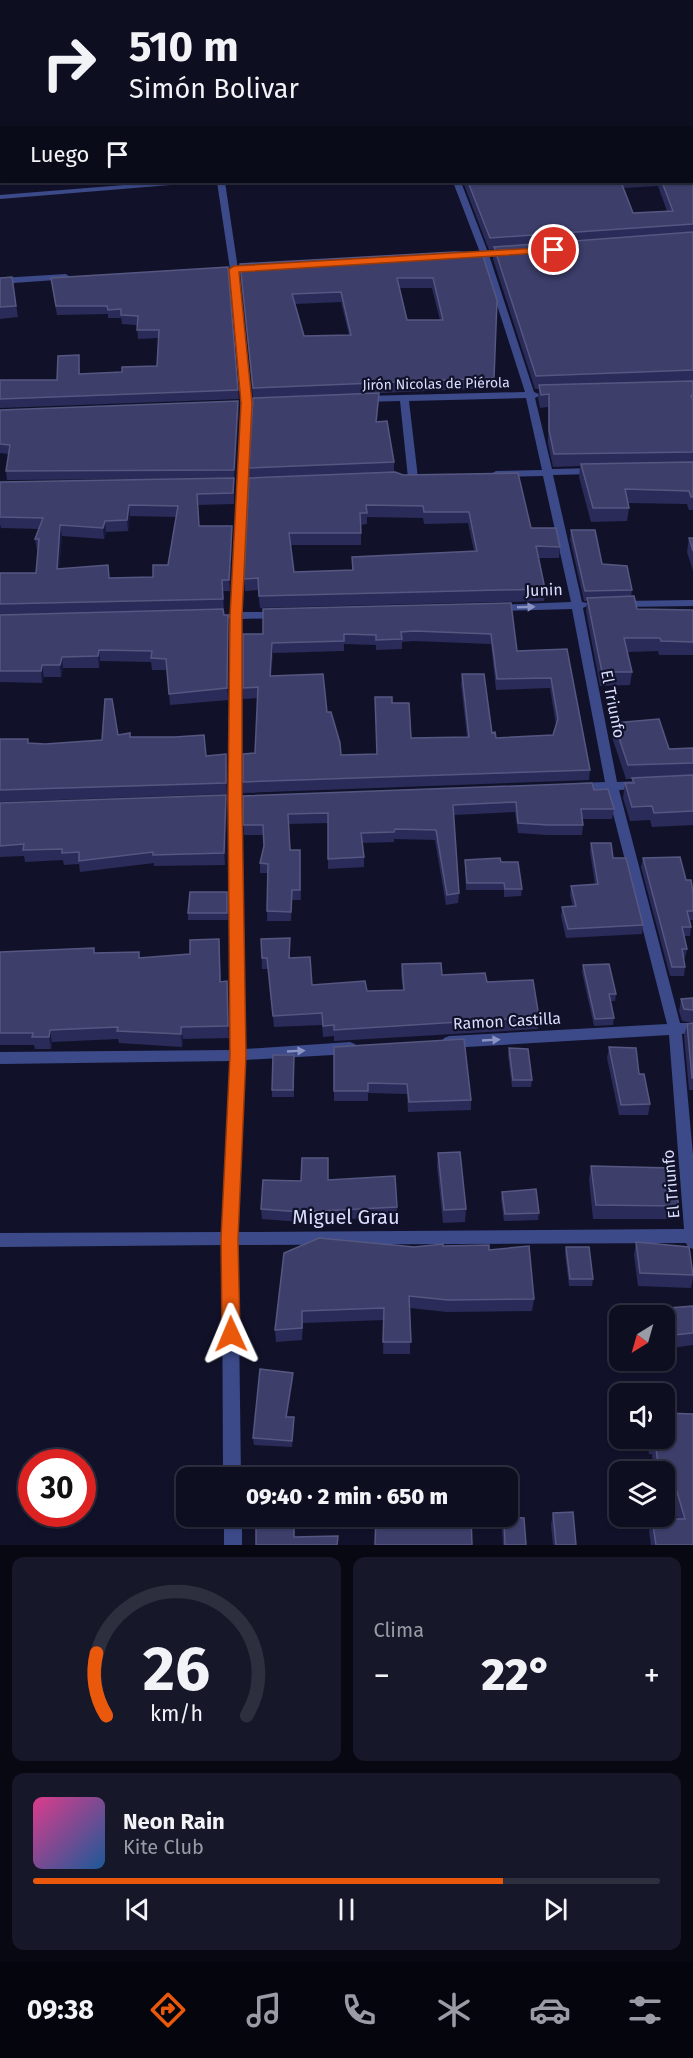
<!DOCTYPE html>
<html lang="es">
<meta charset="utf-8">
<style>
:root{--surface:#0d0e20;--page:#161729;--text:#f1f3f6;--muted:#9a9ca5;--line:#2d2e3e;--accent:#ea580c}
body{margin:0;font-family:"Fira Sans",sans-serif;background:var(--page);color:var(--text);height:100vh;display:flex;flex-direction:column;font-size:22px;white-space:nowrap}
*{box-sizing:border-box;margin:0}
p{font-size:20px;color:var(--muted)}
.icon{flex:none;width:33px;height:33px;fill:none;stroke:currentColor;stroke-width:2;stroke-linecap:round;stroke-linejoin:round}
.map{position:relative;height:1545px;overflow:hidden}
.sheet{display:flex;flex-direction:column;gap:12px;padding:12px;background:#070812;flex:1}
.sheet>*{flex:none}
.hud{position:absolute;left:0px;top:0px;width:693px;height:183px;box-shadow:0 2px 4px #0004,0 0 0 2px var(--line);background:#0d0e20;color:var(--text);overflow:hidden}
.needle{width:39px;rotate:217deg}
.fabs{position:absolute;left:609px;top:1305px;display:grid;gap:12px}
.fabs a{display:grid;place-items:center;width:66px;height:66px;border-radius:12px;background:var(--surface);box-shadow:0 2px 4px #0004,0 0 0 2px var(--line);font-size:30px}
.speed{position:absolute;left:18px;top:1449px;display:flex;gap:12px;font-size:30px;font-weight:700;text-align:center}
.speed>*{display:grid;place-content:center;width:78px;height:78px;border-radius:50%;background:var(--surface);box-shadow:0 2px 4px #0004,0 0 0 2px var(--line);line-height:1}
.speed .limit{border:9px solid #d22;background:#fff;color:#111}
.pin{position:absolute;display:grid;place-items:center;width:51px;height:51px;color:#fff;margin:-26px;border:3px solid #fff;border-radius:50%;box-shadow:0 2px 6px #0007}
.me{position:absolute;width:66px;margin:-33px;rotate:359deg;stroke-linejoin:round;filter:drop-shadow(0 0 4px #0008)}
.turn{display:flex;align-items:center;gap:21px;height:126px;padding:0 30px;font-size:27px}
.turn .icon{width:78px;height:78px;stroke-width:2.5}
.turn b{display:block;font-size:42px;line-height:51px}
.then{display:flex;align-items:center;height:57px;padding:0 30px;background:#0003;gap:12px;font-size:22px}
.big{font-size:45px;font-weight:800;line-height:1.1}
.sheet .widget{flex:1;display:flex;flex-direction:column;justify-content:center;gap:9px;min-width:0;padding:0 21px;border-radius:12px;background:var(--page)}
.sheet .dial{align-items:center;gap:0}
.dial svg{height:156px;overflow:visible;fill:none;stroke:var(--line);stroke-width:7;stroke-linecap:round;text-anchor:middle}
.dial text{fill:var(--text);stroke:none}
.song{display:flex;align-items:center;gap:18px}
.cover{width:72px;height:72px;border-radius:9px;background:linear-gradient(135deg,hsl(330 70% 55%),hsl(210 70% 35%))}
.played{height:6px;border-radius:3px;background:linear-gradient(90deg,var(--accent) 75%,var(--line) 75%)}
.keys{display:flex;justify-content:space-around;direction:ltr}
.heat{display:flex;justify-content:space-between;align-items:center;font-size:33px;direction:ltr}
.sheet .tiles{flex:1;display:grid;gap:12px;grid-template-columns:1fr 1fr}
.widget:last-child{grid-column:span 2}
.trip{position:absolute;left:176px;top:1467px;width:342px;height:60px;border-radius:12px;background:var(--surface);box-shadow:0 2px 4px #0004,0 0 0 2px var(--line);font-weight:800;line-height:60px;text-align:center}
.dock{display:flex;height:96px;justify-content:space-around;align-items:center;background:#05060d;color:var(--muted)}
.dock .icon{width:42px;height:42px}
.dock .selected{color:var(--accent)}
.dock b{font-size:27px;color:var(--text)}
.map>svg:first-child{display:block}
</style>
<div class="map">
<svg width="693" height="1545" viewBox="0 0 693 1545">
<rect width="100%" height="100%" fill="#11122a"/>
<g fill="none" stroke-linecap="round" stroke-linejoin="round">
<!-- minor -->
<path fill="#3c4a89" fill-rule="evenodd" d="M87 0H103L84 2Z
M146 0H152L153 2H147Z
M315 0H322L323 2H316Z
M487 0H508L484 2Z
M534 0H541L542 2H535Z
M0 10H2V14H0Z
M0 47H2V51H0Z
M692 49H693V53H692Z
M0 111H2V123H0Z
M692 138H693V145H692Z
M161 182H187L183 184 0 199V195Z
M217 182H225L238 269 251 403 242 612H278L283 615 278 618 241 619V800L245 1049 350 1042 355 1044 357 1048 355 1052 350 1054 245 1060 238 1232 684 1229 669 1035 449 1048 444 1046 442 1042 444 1038 449 1036 667 1024 607 790 577 791 571 787 577 783 605 782 572 609 496 611 491 608 496 605 571 602 543 476 496 477 491 474 496 471 542 470 526 398 409 401 418 478 413 481 408 478 400 401 364 402 359 399 364 396 525 392 481 255 453 182H461L489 255 534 392 541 395 535 398 552 469 596 468 601 471 596 474 553 475 582 602 588 603 589 605 583 608 617 782 641 781 647 785 641 789 619 790 680 1023H693V1033L682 1034 693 1155V1249L688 1247 686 1243 238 1245 241 1478H223L222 1245 0 1247V1233L223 1232 231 1061 0 1064V1052L231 1050 229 800 231 619 224 616 231 613 241 403 230 269Z
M66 274 70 277 69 279 0 284V278Z
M693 600V606L622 607 617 604 622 601Z
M224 1516H242V1545H224Z"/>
<!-- secondary -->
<path fill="#718cff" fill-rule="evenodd" d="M613 0H620L621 2H614Z
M642 0H649L650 2H643Z
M692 31H693V36H692Z
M692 53H693V59H692Z"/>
</g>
<!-- wall -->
<path fill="#2a2b58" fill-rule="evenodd" d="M658 0H693V28L692 27V2H660Z
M693 149V510H689L687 504 628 503 629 508 627 521 591 522 579 477 580 466 553 467 548 443V407L540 408 538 398 539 389H535L493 259 494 249 489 250 463 182H692ZM658 186 667 211 633 213 623 188Z
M454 252 497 300 493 388 358 394 379 393 377 422 394 462V472L531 528 560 547 559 558H538L545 589 544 601 260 608 258 590 245 591 244 579 249 478V468L253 398 240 264ZM400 288H432L440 320H407ZM341 302 349 335 304 336 295 304ZM367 517 423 518 424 524 468 523 474 551 352 557V570L294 572 290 545H361V525L367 524Z
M228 267 239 399 0 408V380H57L79 355 80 374 122 372 157 366 159 338 138 339 137 325 122 324 121 318H108V314L57 315 52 286Z
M12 277 18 317 0 319V278Z
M239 409 234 479V504L198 505 199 526 232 538 230 591H223L224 615 228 626V700L170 705 167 670H152L151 662 100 661 99 668H63L61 677H44L42 683 0 682V573H36L38 550H37L35 539 39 529 1 528 0 524V482L176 479 7 480 6 471 9 454 0 453V410ZM130 516 176 517 168 565 153 577 109 578 59 569 62 536 104 539 106 532 128 531Z
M571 530 602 564 632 590 631 597 637 609 693 610V655H659L658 651 627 652 632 672 630 685 600 686 586 611 587 601H584L570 539Z
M689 538H693V571L687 552Z
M511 603 517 651 567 649 590 770 589 780 243 793V782L255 753 258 698 243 699V688L263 634ZM413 641 491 644 496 690 550 688 556 725 553 735 496 738 492 733 462 674 461 684 467 737 411 738 392 703 375 697 377 754 341 755 327 712 271 676 273 653 344 651V644L376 645V650L402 649V642Z
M614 723 669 749 693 748V825L652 827 650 820 630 821 623 798 625 783H632V779H626L612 737Z
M130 733 131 737 206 756 227 765V794L0 802V739L29 743 45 744 102 740 118 735Z
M594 790 614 809 612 819H582L583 825 582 835H547L518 833 515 812 454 815 459 893 458 903 446 905 435 840 394 839V842L362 843 364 857V867L328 869V823L288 824 290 850H300L301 900H292L291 921H267L268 873H260V863L264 847 263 835H244L243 796Z
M0 803 227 806 225 865 154 866V863L80 872 79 864 64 865 63 860 25 862 24 856 0 857Z
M591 843 613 858 643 925 642 934 566 938 561 916 562 907H573L570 895 571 886 595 884 590 852Z
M643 858 686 880 693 892V920H690L691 927 690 936H684L687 949 685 958H684L685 967 684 976H670L641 867Z
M465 860 501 862 522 889 521 896 504 897V890H466L465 867Z
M227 892 228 920H188V913Z
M290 938V958L312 985 367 991 403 990 401 975 402 964 442 975 487 982 539 1017 538 1029 334 1041V1036L323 1037 322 1025 274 1027 268 969H262L261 939Z
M219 939 221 982 228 994 229 1038 183 1039 182 1047 119 1043 118 1039 52 1042 51 1049H35L34 1045H0V952L94 948 95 953 140 958 190 954Z
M583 965 616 994 615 1001H610L614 1018 613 1025 594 1026 582 972Z
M693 998V1023L682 1021 679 1011 681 999Z
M693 1023V1090H689L684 1036 687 1024Z
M334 1047 471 1100V1110L408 1112 407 1094 368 1093V1101H334Z
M609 1047 639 1074 650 1104 648 1115H619L607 1058Z
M509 1048 532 1080 531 1087H512L508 1055Z
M294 1055V1097H272V1090Z
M438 1153 466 1209 465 1222 443 1223 437 1166Z
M591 1166 679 1206 676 1219H593L589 1179Z
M328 1180 397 1207V1216L301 1222 262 1219 261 1209 301 1181Z
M502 1192 539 1213 538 1220 504 1221 501 1199Z
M636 1242 693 1271V1278L691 1288 638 1286 634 1255Z
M443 1246 489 1250 534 1299 532 1311 447 1312 410 1308V1354H383L384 1320 303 1323 302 1340 276 1342 275 1330 284 1253Z
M566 1247 593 1279 592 1286H569L565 1253Z
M693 1306V1345L664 1349V1316H644L645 1310Z
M293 1373V1379L287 1417H294L292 1447 254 1445 253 1438Z
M647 1438H664L693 1545H651L649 1531 652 1519H678L671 1498H664V1472H654L652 1454H649Z
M553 1513 576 1545H553L551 1525Z
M504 1517 526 1545H503L502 1529Z"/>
<!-- shaded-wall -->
<path fill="#18193e" d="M379 393V404L376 433V422Z
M238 401 239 409 235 479 234 470Z
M129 505 130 516 128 531 127 520Z
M105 521 106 532 104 539 103 528Z
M60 525 62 536 58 581 57 569Z
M232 526V538L230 591 229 580Z
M228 615V700L227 688Z
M272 643 273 653 270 686V676Z
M99 650 100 661 99 668 98 656Z
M62 657 63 668 61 677 60 665Z
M42 665 44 677 42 683 41 671Z
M226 754 227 765V794L226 783Z
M226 795 227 806 225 865 224 853Z
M227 981 228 994 229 1038 228 1026Z
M181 1027 183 1039 182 1047 181 1034Z
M50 1030 52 1042 51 1049 49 1037Z
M293 1373V1379L286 1423V1417Z"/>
<!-- building -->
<path fill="#3d3e6a" stroke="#565781" stroke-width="1.5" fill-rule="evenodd" d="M666 0H693V22L692 21V2H668Z
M692 149H693V224L490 238 468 182H621L633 213 673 211 662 182H692Z
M693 232V370L536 376 494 247Z
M454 252 482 253 497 300 494 378 253 388 240 264ZM397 278H433L443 320H407ZM341 292 351 335 304 336 292 294Z
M228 267 238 390 0 399V380H57L58 356 79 355V374L122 372V367L157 366 159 330H137L138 316 121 315V309L108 310 107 306H56L51 278Z
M12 277 16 306 0 307V278Z
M693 381V396H691L693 400V452L554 454 549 430V394L541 395 539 385Z
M379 393 376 422 387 421 394 462 249 468 253 398Z
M238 401 234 470 6 471 10 445 0 444V410Z
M693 462V497H691L689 491 625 489 629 508H593L581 464Z
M395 472 403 475 518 473 531 528H556L560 547 536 546 545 589 259 596 258 578 244 579 249 478ZM366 505 423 506 424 512H469L477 551 352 557 353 570 294 572 289 533H361L360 513H367Z
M234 478 233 493 197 494 199 526H232L229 580H222L223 599 0 604V573H36L39 539H35L43 518 0 517V482ZM129 505 178 506 168 565H153V577L109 578 108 565 57 569 60 525 103 528 105 521 127 520Z
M571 530H595L602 564 627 566 632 590 585 591Z
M689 538H693V551Z
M634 596 637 609 693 610V642L661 641 660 638H624L632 672H602L587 598Z
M511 603 517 651 567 649 590 770 243 782V754L255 753 258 687 243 688V634H263V609ZM414 631 491 634 497 679 551 678 558 719 553 735 496 738 495 732 492 733 484 674H462L469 737 411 738 409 703H392V697H375L377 754 341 755 340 743 331 712H327L323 674 270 676 272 643 344 641V634L376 635V640L402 639 401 632Z
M223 609 224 615H228L227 688 169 694 166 659 151 658 152 651 99 650 98 656 62 657 60 665H42L41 671H0V615Z
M105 699H112L118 735 130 733V737H175L204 735 206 756 226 754V783L0 790V739H28V743L45 744 102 740Z
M659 719 669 749 693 748V763L628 765 614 723Z
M693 775V811L654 813 652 806 632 807 625 783H634L632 778Z
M592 783 594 790 608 789 614 809H581L583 825H548L518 823 516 802 453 805 459 893 447 895 436 830 395 829 394 832 361 833 364 857 328 859V813L288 814 290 850H300V890H292L291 912 267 911 268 864 260 863 264 846 263 825H243V796Z
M226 795 224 853 153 855V852L79 861V852L62 853V849L23 850 24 844 0 846V803Z
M591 843H611L613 858H626L643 925 568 929 562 907 576 906 571 886 598 884Z
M680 857 686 880H691L693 892V911H687L691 927H682L687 949H682L685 967H672L643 858Z
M500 858 501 862H518L522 889H505L504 883H467L465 860Z
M190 892H227V913H188Z
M290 938 289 958 310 957 312 985 365 981 367 991 404 990 402 964 441 963 442 975 485 973 487 982 533 980 539 1017 334 1030V1025L323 1026 322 1013 273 1016 267 958H262L261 939Z
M219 939 220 982 227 981 228 1026 181 1027V1034L117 1031 118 1027 50 1030 49 1037H32L33 1033H0V952L94 948V953L139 952V958L190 954V940Z
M609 964 616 994H609L614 1018 595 1019 583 965Z
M693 998V1010L684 1009 681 999Z
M693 1023V1078H692L687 1024Z
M464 1039 471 1100 409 1102 407 1084 368 1083V1091H334V1047Z
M609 1047 636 1048 639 1074H644L650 1104 621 1105Z
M509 1048 528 1049 532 1080H513Z
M273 1055H294L293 1090H272Z
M460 1152 466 1209 444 1210 438 1153Z
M302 1158H328V1180L395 1176 397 1207 301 1212 261 1209 263 1180 301 1181Z
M591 1166 671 1168 679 1206 596 1205Z
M536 1189 539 1213 505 1214 502 1192Z
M319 1238 414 1247 443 1244V1246L489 1245V1250L529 1246 534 1299 448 1300 409 1296 411 1342H383L384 1308 302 1311V1328L275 1330 284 1253Z
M636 1242 689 1247 693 1275 640 1273Z
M566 1247H589L593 1279H570Z
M693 1306V1333L664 1336V1316H647L645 1310Z
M260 1369 293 1373 286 1417H294L292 1441 253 1438Z
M664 1413 693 1414V1545H656L652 1519H685L675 1485H664V1472H659L655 1441H652L651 1438H664Z
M419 1472 470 1476V1478H420Z
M573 1512 576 1545H556L553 1513Z
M376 1516H471L472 1545H375Z
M504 1517 524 1518 526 1545H505Z
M256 1518 294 1521V1537L338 1536 337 1545H256Z"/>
<!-- one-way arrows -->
<defs><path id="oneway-solid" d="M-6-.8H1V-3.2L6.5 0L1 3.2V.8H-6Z" transform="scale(1.5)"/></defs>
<g fill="#8b94c4">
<use href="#oneway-solid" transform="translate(526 607) rotate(-2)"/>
<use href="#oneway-solid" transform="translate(491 1040) rotate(-3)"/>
<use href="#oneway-solid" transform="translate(296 1051) rotate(-3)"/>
</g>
<!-- route -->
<path fill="#ea580c" stroke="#983908" stroke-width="1.5" d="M554 247 559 250 557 252 239 272 252 403 242 616V800L246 1055 238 1239 240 1334 237 1340 231 1342 224 1340 222 1334 221 1239 230 1055 228 800 230 616 241 403 229 269 234 266Z"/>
<g text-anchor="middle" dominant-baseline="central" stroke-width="4.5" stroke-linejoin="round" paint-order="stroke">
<!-- far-street labels -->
<g font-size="14" fill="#dadeff" stroke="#11122a">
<text transform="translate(436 384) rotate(-1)">Jirón Nicolas de Piérola</text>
</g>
<!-- street labels -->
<g font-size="16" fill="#dadeff" stroke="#11122a">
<text transform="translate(544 590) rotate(-2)">Junin</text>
<text transform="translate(613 704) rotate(79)">El Triunfo</text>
<text transform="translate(507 1021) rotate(-3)">Ramon Castilla</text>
<text transform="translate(671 1184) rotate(-95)">El Triunfo</text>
</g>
<!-- near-street labels -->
<g font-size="20" fill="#dadeff" stroke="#11122a">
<text x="346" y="1217">Miguel Grau</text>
</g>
</g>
</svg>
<div class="fabs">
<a><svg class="needle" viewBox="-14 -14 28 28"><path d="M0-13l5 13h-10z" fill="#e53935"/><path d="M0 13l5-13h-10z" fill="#9a9ca5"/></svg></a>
<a><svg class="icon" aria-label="sound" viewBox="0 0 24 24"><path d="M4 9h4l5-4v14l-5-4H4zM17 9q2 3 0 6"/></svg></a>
<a><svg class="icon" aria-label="layers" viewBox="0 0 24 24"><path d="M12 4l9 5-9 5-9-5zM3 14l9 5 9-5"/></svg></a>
</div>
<div class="speed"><div class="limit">30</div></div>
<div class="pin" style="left:554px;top:250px;background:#d93025"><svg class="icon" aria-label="arrive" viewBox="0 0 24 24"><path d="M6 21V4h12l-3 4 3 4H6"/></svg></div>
<svg class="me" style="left:231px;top:1334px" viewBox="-20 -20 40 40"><path d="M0-17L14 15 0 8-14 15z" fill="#ea580c" stroke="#fff" stroke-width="4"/></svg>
<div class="trip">09:40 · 2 min · 650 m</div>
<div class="hud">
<div class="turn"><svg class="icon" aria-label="right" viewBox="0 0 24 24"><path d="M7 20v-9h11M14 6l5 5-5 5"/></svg><div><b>510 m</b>Simón Bolivar</div></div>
<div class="then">Luego<svg class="icon" aria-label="arrive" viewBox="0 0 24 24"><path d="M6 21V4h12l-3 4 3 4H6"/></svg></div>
</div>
</div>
<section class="sheet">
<div class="tiles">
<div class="widget dial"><svg viewBox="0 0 100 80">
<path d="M14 69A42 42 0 1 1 86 69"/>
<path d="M14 69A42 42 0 0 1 9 37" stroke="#ea580c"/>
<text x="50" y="56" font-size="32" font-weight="700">26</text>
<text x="50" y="72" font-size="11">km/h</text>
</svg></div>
<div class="widget"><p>Clima</p>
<div class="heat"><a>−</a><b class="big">22°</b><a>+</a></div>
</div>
<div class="widget">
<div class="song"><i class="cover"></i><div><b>Neon Rain</b><p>Kite Club</p></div></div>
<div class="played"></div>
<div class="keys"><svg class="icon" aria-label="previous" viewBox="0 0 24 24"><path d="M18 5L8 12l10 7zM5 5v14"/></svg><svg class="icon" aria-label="pause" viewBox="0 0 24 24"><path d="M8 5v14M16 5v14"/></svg><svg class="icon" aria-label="next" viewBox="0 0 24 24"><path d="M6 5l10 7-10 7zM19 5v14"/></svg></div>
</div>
</div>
</section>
<nav class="dock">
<b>09:38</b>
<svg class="icon selected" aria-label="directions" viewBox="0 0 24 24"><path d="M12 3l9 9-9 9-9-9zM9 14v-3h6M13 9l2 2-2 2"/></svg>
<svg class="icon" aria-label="music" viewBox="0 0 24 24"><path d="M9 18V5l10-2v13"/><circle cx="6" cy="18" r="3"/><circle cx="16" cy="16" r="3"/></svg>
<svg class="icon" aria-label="phone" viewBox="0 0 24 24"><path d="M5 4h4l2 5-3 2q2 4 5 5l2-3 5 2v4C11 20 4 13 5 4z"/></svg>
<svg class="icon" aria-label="climate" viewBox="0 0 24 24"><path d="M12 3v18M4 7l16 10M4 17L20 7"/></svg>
<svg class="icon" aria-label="car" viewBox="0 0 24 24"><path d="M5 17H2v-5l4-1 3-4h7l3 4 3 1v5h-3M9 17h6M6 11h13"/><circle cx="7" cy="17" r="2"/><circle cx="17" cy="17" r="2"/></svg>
<svg class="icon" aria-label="filters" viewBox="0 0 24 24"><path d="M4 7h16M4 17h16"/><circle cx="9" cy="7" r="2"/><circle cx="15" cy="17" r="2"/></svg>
</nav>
